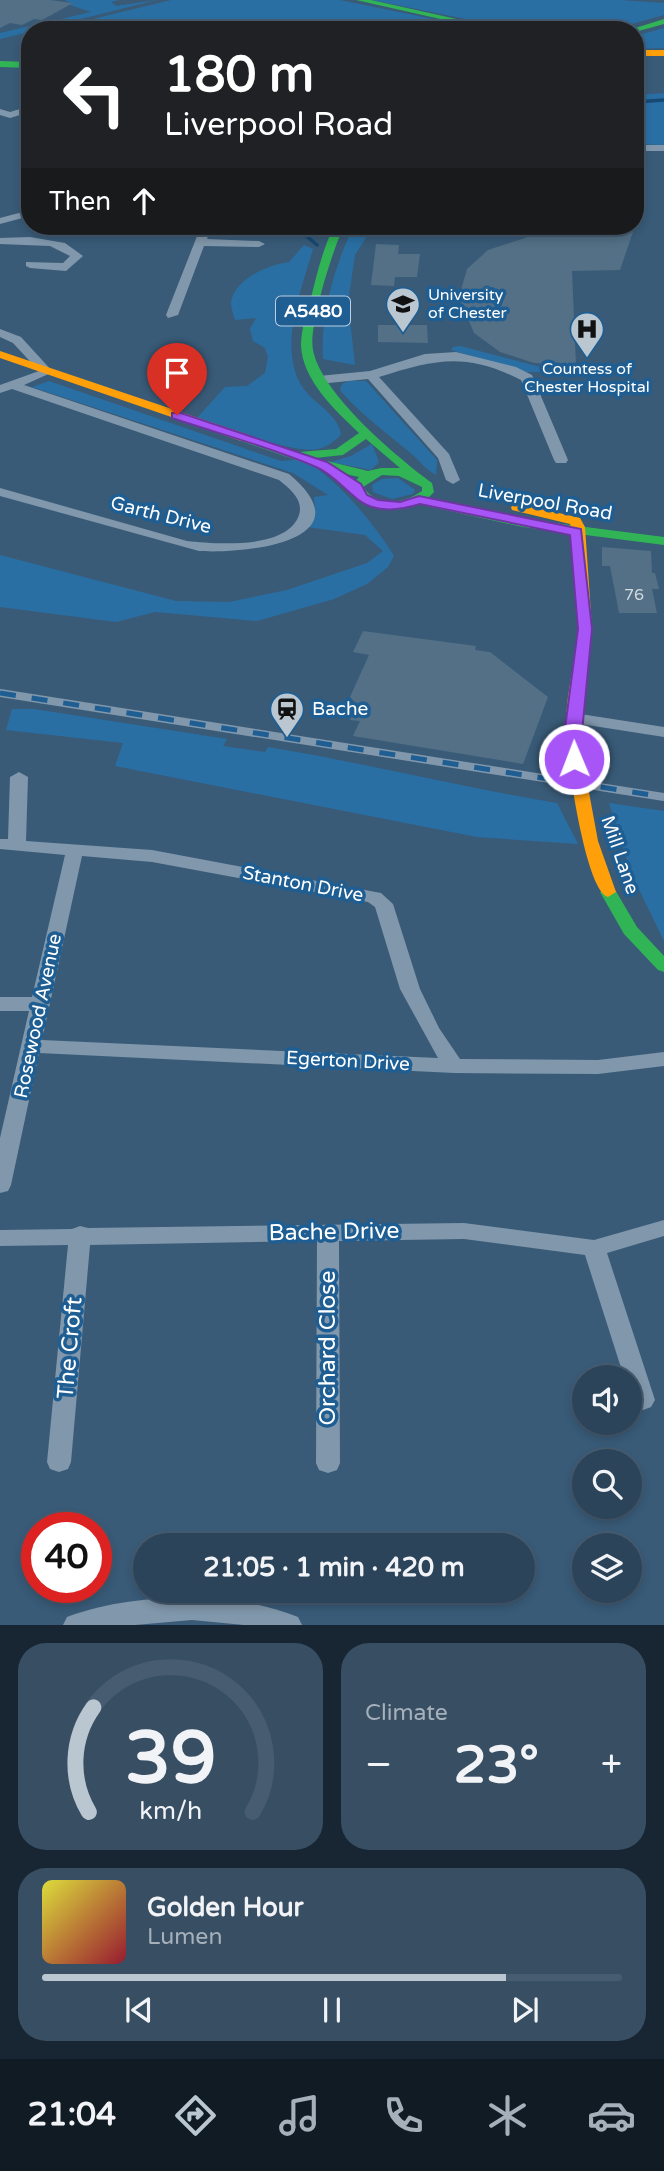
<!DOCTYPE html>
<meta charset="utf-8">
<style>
:root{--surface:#2b445a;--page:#374e63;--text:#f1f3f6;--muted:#a6b0bb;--line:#475c70;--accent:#bac6d0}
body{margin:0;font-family:"Varela Round",sans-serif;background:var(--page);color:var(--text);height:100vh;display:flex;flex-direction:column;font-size:26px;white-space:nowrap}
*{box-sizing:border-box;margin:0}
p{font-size:23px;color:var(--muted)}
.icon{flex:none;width:38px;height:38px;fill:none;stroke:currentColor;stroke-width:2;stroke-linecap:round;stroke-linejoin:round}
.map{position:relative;height:1625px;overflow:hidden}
.details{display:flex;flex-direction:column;gap:18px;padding:18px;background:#182532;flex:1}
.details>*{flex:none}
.banner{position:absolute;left:21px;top:21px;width:623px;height:214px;border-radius:28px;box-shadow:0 4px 10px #0003,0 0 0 2px var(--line);background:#202124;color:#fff;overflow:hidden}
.buttons{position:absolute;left:572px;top:1365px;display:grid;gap:14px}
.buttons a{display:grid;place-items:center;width:70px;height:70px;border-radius:50%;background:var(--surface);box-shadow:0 4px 10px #0003,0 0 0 2px var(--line);font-size:35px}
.speed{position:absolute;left:21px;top:1512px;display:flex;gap:14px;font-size:35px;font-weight:700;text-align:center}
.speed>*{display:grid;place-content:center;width:91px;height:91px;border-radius:50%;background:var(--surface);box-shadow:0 4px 10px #0003,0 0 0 2px var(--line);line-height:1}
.speed .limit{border:10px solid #d22;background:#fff;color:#111}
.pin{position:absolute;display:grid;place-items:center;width:60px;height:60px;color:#fff;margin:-72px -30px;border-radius:50% 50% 50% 0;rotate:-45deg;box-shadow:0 0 7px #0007}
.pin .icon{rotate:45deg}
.me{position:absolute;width:77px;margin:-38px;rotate:359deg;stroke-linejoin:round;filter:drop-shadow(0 0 5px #0008)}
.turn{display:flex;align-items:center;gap:24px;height:147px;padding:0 28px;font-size:32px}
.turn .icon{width:91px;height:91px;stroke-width:2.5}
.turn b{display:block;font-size:49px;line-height:60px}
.then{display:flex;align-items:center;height:66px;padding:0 28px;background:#0003;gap:14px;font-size:26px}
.big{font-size:52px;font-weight:700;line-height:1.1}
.details .widget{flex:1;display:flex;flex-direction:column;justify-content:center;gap:10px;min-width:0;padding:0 24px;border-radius:28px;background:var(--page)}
.details .dial{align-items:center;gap:0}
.dial svg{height:182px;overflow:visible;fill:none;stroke:var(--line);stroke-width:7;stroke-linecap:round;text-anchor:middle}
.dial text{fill:var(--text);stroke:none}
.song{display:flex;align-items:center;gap:21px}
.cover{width:84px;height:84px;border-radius:10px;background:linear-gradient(135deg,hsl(60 70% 55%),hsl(350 70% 35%))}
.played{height:7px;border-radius:4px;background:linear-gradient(90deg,var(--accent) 80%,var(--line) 80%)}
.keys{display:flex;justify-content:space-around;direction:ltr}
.heat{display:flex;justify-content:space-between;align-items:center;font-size:38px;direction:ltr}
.details .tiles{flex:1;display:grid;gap:18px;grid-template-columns:1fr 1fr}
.widget:last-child{grid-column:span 2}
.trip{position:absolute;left:133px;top:1533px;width:402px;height:70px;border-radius:35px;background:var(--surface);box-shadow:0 4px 10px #0003,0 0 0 2px var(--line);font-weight:700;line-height:70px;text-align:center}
.tabs{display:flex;height:112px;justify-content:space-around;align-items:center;background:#111b24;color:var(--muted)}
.tabs .icon{width:49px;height:49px}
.tabs .active{color:var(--accent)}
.tabs b{font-size:32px;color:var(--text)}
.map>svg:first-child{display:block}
</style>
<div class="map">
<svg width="664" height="1625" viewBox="0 0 664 1625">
<rect width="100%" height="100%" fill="#395b78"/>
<!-- green -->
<path fill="#2a6fa4" d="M64 0H119L111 2 116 6 157 0 0 39V33L91 12 70 5 72 3Z
M171 0H340L487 30H48Z
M372 0H620L664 3V15L610 30H520Z
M664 28V48L635 49V36Z
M664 93V145L635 144V95Z
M353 226H373L355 255 348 302 355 365 323 359C320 312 335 268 353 226Z
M304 245 313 249C301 291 274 357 308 394 320 407 339 417 341 435 334 441 328 447 318 449 291 454 226 427 197 418L225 387 247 386 265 373 268 357 265 348 253 341 250 329 256 318 235 320C234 316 231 308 231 303 234 278 269 265 289 262Z
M460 346 560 372H526L451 350 453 347Z
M49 381 281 461C286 461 293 459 298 460 329 466 378 529 394 556L388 567 367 584 334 599 257 621 155 612 116 622 0 607V555L176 601 229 602 287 590 367 563 383 551 365 535 307 527 315 512 314 497 328 495 293 473 32 387Z
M349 381H366L437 460 436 475C427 470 423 465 415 457 388 433 365 419 340 390L342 384Z
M372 444 379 462 371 470 331 462 351 456Z
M398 478 415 490 413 494 392 499 373 492 372 485 382 479Z
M12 709H34L227 739 223 746 265 752 268 747C365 763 460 787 557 803L578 844 477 837 115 766 123 743 6 730Z
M609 803 664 811V941L631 873Z"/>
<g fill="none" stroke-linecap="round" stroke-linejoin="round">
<!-- stream -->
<path stroke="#184972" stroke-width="3.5" d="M635 102 664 100
M295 226 317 245"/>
</g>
<!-- building -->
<path fill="#537086" d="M0 0H50L73 3 42 20 34 19 22 25 10 23 0 28Z
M590 226H635L620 270 572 271 576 365 534 363 500 352 474 333 459 297 467 269 488 250 534 235Z
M376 244 399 245 398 254H420L417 277H395L394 286 371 285Z
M378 325H427L428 343 378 342Z
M602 547 651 551 652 573H655L659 589H652L657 613H619L610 566H602Z
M363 631 476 646 475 650 490 652 548 697 523 764 353 736 360 721 350 720 357 705 350 697 369 655 353 652Z"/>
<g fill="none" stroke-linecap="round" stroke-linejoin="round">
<!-- street -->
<path fill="#8197ab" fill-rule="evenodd" d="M30 106V112L10 118 0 115V109L10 112Z
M635 145H664V151H635Z
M30 210V216L0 224V218Z
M201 226H212L207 239 259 241 265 244 259 247 204 246 178 315 168 318 166 315Z
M30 237 65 243 83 256 66 271 30 268 26 266V262L63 263 70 256 50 246 0 244V238Z
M0 329 21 337 53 372 24 385 289 474C369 541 245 554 199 551L0 496V488L187 541C216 544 287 550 299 515 304 500 290 489 279 480L12 389 0 393V385L39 371 13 343 0 337Z
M456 352 516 367 532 375 568 460 566 463H556L554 460 521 380C466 352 436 359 379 377L449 454 460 480 453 484 446 480 438 458 368 379 319 384 313 380 319 376 370 371 425 354Z
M574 713 664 727V737L568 722 566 718Z
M19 772 28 777 26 841 152 850 381 893 393 904 420 989 439 1028 460 1059 598 1060 664 1052V1066L598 1074 454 1073 39 1053 11 1185 8 1191 0 1193V1138L29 1011H0V997H32L65 855 0 849V839H8L10 777ZM82 856 152 862 368 902 375 907 400 989 438 1058 42 1040Z
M664 1220V1236L607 1253 655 1400 651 1407 643 1410 635 1407 630 1396V1377H624L585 1255 464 1239 339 1241 340 1463 337 1470 328 1473 319 1470 316 1463 317 1241 90 1245 71 1462 68 1469 59 1472 50 1469 47 1462 68 1245 0 1246V1230L72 1229 80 1226 88 1228 464 1223 594 1240Z
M192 1597C228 1598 264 1604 298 1617L302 1625H244L192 1620 135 1625H63L67 1617C106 1602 151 1598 192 1597Z"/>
<!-- fast -->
<path fill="#30b455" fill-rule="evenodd" d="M356 0H371L506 30H489Z
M664 19V24L635 32V30H629Z
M0 61 30 62V68L0 67Z
M334 226H344C333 249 308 327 313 350 321 394 398 458 432 483L434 492 428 498 523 519 664 537V545L523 527 418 504 400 509H380L366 504 350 487 359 477 319 468 241 441 239 438 245 434 299 452 336 449 359 433C336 411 302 380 301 345 301 329 307 313 311 298 317 273 323 249 334 226ZM366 439 400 468H381L368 471 315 458 343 455ZM382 475 399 476 422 487V491C403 504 378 508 363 487Z
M608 887 614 888 637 927 664 956V972L658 970 624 934 600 892Z"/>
<!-- slow -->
<path fill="#ff9f0a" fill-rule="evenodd" d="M635 50H664V56H635Z
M0 351 249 435 251 438 249 441H241L0 358Z
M517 503 580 518 585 527 592 628 580 721 581 749 598 841 616 892 608 897C585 891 565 750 566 724 566 692 576 661 578 629 579 596 574 560 571 527L570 524 512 510 511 507Z"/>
<!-- rail casing -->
<g stroke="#8197ab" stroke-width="8">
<path id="rail" d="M0 693 664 797"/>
</g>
<!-- rail -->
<use href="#rail" stroke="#1e5e93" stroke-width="5" stroke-dasharray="16" stroke-linecap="butt"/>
</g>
<!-- route -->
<path fill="#a855f7" stroke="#6d37a1" stroke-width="2" d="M172 413H181L327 462 361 484 367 495 378 500 400 502 419 496 581 529 592 629 579 763H568L564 736 578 629 570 535 420 504C404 509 388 512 372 507 352 501 338 476 316 467 270 447 220 434 172 418Z"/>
<!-- icons -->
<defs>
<g id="university-pin" transform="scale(1.75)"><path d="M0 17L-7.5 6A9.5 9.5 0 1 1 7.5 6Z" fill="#bac6d0" stroke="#1e5e93"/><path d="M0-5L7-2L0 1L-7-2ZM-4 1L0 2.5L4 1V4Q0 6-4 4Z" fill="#111"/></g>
<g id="hospital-pin" transform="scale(1.75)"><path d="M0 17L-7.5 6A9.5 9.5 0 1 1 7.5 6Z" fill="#bac6d0" stroke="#1e5e93"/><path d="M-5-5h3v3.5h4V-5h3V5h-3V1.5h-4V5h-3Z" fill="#111"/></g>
<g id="station-pin" transform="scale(1.75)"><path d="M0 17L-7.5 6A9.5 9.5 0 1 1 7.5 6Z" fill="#bac6d0" stroke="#1e5e93"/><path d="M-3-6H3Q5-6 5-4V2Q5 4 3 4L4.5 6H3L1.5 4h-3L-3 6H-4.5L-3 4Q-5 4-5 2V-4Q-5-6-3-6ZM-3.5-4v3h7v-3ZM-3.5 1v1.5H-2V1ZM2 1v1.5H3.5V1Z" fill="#111"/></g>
</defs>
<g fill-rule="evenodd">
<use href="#university-pin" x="403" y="304"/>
<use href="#hospital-pin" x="587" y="329"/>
<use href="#station-pin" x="287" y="709"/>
</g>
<g text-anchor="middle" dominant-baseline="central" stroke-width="7" stroke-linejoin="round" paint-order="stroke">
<!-- far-poi labels -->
<g font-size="16" fill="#fff" stroke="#1e5e93" text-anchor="start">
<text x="428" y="295">University<tspan x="428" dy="18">of Chester</tspan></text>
<text x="587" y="369" text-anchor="middle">Countess of<tspan x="587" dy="18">Chester Hospital</tspan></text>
</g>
<!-- number labels -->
<g font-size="16" fill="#d4dbe1">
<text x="634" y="595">76</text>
</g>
<!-- shield labels -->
<rect fill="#1e5e93" stroke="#bccfdf" stroke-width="2" x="276" y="296.5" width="74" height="29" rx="5"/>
<g font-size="18" font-weight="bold" fill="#fff">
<text x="313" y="311">A5480</text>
</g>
<!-- street labels -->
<g font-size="19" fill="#fff" stroke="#1e5e93">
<text transform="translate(545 502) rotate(10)">Liverpool Road</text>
<text transform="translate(161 515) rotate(14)">Garth Drive</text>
<text transform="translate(620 855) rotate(71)">Mill Lane</text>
<text transform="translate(303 884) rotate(11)">Stanton Drive</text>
<text transform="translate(38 1016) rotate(-78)">Rosewood Avenue</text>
<text transform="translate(348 1061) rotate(3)">Egerton Drive</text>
</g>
<!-- poi labels -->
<g font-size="19" fill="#fff" stroke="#1e5e93" text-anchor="start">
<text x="312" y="709">Bache</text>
</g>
<!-- near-street labels -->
<g font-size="23" fill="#fff" stroke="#1e5e93">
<text transform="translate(334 1232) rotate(-1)">Bache Drive</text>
<text transform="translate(70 1348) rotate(-85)">The Croft</text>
<text transform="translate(328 1348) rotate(-90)">Orchard Close</text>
</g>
</g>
</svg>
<div class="buttons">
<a><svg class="icon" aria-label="sound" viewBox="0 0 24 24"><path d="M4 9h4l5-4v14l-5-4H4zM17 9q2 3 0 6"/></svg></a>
<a><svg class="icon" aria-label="search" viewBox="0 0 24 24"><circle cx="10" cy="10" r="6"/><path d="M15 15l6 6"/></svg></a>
<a><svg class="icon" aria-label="layers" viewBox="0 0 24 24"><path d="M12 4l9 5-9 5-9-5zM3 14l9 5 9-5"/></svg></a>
</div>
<div class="speed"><div class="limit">40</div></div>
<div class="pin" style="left:177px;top:415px;background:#d93025"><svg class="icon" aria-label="arrive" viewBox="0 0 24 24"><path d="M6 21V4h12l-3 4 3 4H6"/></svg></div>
<svg class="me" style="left:574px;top:759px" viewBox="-20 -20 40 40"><circle r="17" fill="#a855f7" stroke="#fff" stroke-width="3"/><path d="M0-11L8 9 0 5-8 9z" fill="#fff"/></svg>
<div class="trip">21:05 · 1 min · 420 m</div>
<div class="banner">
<div class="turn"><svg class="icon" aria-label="left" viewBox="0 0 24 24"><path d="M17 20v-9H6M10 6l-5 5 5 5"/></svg><div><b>180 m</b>Liverpool Road</div></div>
<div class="then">Then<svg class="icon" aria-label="ahead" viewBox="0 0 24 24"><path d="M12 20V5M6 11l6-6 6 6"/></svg></div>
</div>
</div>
<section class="details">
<div class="tiles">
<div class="widget dial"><svg viewBox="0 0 100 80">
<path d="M14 69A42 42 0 1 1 86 69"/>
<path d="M14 69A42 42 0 0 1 16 23" stroke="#bac6d0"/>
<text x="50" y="56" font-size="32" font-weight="700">39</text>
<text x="50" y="72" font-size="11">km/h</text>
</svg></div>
<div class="widget"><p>Climate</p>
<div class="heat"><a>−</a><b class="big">23°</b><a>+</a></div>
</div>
<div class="widget">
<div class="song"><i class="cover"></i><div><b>Golden Hour</b><p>Lumen</p></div></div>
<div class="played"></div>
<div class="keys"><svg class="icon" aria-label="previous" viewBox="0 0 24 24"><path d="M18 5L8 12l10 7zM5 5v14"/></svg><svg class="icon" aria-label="pause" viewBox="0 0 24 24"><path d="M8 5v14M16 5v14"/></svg><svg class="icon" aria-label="next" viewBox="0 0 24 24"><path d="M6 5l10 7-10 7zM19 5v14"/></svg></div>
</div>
</div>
</section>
<nav class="tabs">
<b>21:04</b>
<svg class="icon active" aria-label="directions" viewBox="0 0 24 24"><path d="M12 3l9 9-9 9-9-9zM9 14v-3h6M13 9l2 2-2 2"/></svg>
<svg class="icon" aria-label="music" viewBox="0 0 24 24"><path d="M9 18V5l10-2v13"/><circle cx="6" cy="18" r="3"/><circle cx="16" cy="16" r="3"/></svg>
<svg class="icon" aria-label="phone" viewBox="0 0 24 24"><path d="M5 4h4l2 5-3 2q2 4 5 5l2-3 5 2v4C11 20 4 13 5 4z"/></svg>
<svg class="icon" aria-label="climate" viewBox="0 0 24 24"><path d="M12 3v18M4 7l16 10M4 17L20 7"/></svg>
<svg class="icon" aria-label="car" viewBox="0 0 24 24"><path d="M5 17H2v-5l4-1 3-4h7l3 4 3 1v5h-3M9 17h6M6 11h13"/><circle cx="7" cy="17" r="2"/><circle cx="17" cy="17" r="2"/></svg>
</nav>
